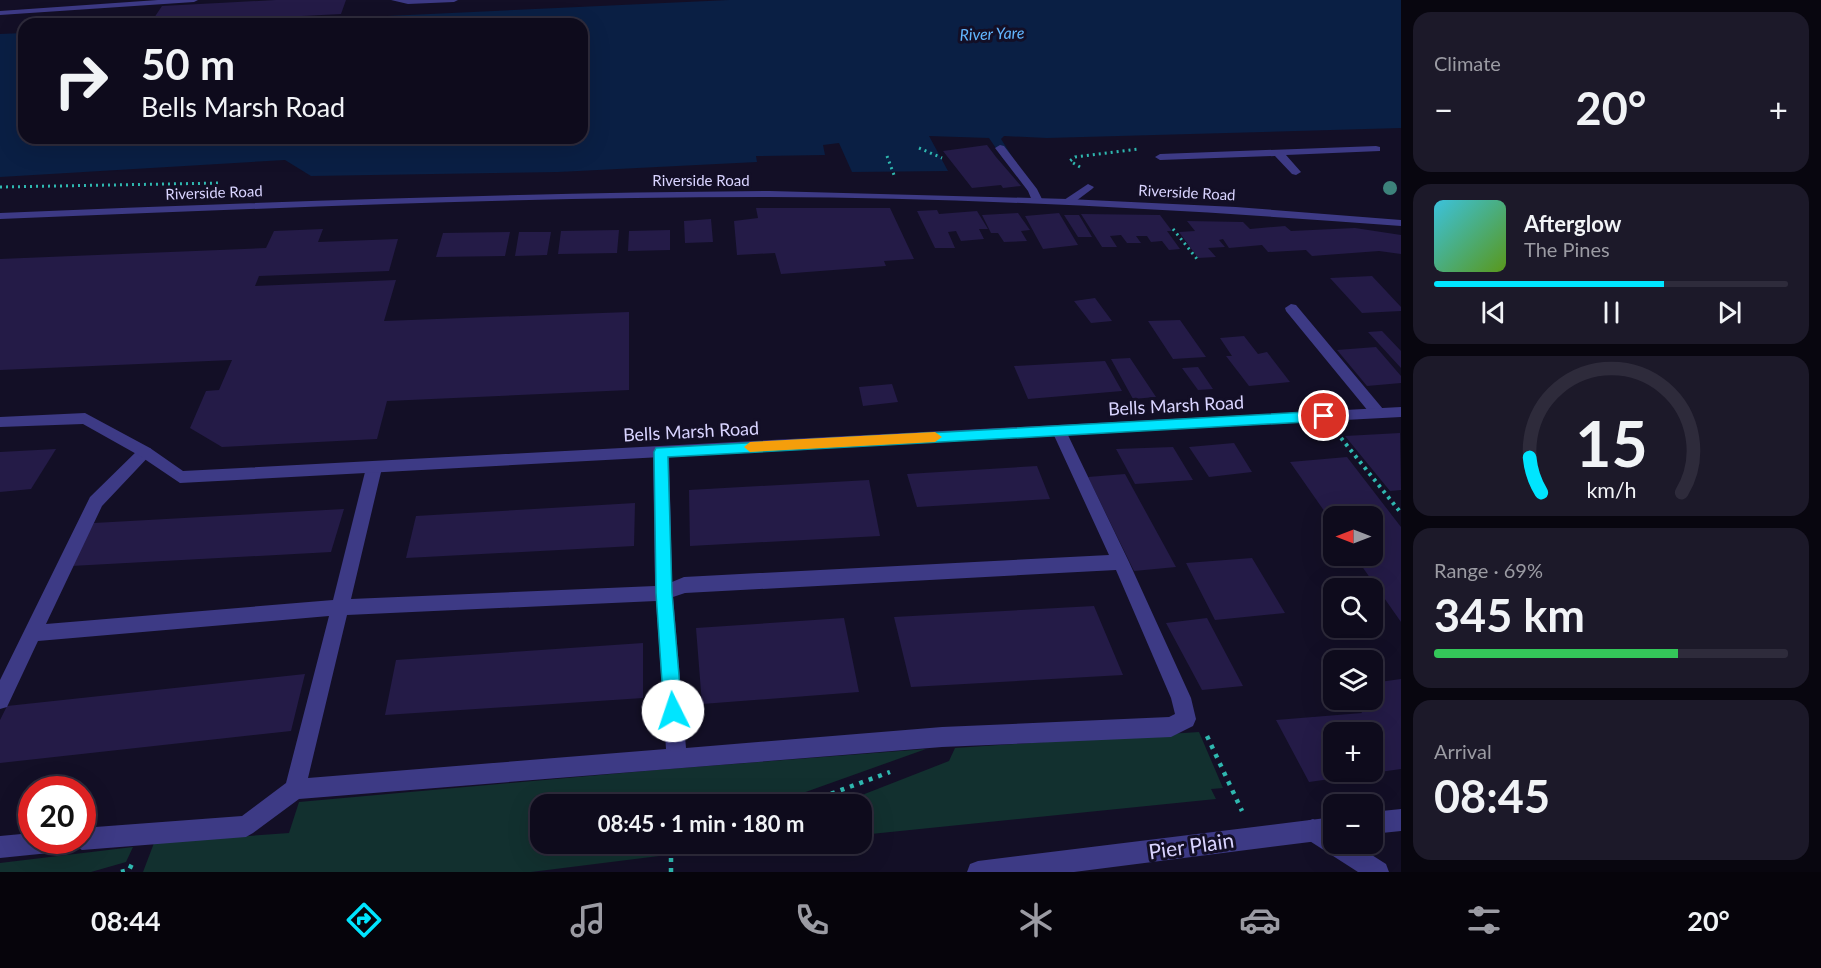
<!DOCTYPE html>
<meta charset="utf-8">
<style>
:root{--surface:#0e0b1c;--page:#1c1929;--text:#f1f3f6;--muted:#9b9ba3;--line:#2e2b3b;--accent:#00e5ff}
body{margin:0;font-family:Lato,sans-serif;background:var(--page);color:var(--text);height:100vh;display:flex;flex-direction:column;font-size:22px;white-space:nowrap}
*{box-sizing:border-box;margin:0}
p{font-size:20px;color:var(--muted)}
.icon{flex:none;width:33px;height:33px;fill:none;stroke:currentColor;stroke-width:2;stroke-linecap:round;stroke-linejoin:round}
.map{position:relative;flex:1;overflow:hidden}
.details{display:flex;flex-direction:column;gap:12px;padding:12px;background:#08060f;width:420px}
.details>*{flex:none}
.top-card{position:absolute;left:18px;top:18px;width:570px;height:126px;border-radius:18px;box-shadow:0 6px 24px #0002,0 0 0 2px var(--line);background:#0e0b1c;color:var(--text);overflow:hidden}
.needle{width:39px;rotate:270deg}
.fabs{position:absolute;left:1323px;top:506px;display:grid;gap:12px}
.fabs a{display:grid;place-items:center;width:60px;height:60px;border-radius:12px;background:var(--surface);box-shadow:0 6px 24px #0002,0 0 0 2px var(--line);font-size:30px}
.speed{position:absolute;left:18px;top:776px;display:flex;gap:12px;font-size:30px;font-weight:700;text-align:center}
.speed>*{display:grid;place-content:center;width:78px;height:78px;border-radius:50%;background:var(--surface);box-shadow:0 6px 24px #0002,0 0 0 2px var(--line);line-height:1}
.speed .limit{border:9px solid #d22;background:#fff;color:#111}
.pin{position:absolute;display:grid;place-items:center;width:51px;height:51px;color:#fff;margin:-26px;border:3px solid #fff;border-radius:50%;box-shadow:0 2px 6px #0007}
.me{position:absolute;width:66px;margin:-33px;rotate:356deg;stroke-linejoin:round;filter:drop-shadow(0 0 4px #0008)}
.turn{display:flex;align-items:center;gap:21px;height:126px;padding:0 24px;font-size:27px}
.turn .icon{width:78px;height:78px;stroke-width:2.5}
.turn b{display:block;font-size:42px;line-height:51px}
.big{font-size:45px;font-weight:700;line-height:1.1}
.details .widget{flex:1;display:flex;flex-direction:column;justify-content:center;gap:9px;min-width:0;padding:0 21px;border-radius:18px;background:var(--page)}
.details .dial{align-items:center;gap:0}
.dial svg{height:156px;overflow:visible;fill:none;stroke:var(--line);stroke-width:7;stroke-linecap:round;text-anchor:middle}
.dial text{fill:var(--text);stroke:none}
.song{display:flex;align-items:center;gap:18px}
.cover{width:72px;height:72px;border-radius:9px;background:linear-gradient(135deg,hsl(190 70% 55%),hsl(90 70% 35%))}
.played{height:6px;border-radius:3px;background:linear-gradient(90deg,var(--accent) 65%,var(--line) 65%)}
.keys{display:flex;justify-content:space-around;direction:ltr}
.heat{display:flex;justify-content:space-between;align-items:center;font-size:33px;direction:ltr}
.charge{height:9px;border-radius:4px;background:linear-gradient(90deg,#34c759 69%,var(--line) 0)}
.trip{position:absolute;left:530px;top:794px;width:342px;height:60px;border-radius:18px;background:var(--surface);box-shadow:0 6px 24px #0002,0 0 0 2px var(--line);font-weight:700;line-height:60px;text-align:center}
.dock{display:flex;height:96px;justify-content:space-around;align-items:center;background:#06040b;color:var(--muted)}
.dock .icon{width:42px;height:42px}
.dock .on{color:var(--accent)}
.dock b{font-size:27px;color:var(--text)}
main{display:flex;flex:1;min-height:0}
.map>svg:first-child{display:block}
</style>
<main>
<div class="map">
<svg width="1401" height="872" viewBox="0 0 1401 872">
<rect width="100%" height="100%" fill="#130f26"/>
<!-- green -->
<path fill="#12302f" d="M1199 732 1223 788 1211 789 1216 799 861 835V804H839L949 761 955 748Z
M926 749 772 804H540V843H663L660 844 659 856 531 872H143L154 843 289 833 299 802 656 770Z
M133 847 126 862 91 872H0V863Z"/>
<!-- water -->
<path fill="#0a1f44" d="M729 0H1401V128L1047 138 1004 136 1001 139 1013 158 1004 160 989 138 929 136 948 171 852 172 839 143 823 145 825 155 756 156 757 162 558 172 311 176 285 160 0 177V34L24 33V138H582V24H214Z"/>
<!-- building -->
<path fill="#241b47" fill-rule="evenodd" d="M276 0H346L341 14 150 24 162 6Z
M987 145 996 157 1021 186 1003 188 1001 185 972 188 943 151Z
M756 208H890L914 259 884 261 886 266 781 274 775 253 737 255 734 221 758 218Z
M937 210 939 214 977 211 988 229H979L984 239 961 241 956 231 948 232 955 248H935L917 211Z
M1018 213 1030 230 1021 231 1027 241 1004 242 998 233H991L982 215Z
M1059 213 1078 245 1043 249 1025 216Z
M1081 214 1160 215 1172 231H1167L1180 249 1169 250 1162 241 1151 242 1147 236H1136L1141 243H1127L1121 235 1110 236 1117 247H1102Z
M1064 215H1079L1092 237H1078Z
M711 219 713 242 685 243 684 221Z
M1187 221 1243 222 1250 229 1285 226 1291 231 1355 228 1401 235V254L1379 251 1312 256 1306 250 1268 252 1262 245 1229 248 1223 239 1219 240 1225 247 1208 248 1216 257 1198 258 1179 232 1195 231Z
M323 229 318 242 398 239 389 271 259 276 255 286 396 280 384 321 629 312V390L387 401 377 439 222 447 190 428 206 391 219 390 232 360 0 370V259L266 248 274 231Z
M619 230 617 253 558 254 561 231Z
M670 230V250L628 251 629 231Z
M510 232 505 256 436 257 443 233Z
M519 232H551L547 255 515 256Z
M1372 276 1401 307V311L1362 313 1330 278Z
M1095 298 1112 321 1091 323 1074 301Z
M1180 320 1206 357 1173 359 1148 321Z
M1382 331 1401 351V368L1368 332Z
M1244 336 1258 354 1267 352 1290 382 1249 386 1226 356H1232L1220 338Z
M1376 347 1401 376V383L1367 386 1337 350Z
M1130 358 1156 397 1133 399 1111 359Z
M1105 361 1122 391 1028 399 1014 366Z
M1198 367 1213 389 1198 390 1182 368Z
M892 384 898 402 863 406 859 387Z
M1400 433 1401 490 1390 491 1345 436Z
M1234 443 1252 472 1209 477 1189 447Z
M1173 447 1193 480 1135 484 1116 449Z
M56 449 31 489 0 492V452Z
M1347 457 1401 527V622L1354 555H1372V516H1334V525L1290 462Z
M1037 466 1050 499 917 507 907 474Z
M1125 474 1176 567 1134 571 1088 477Z
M869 480 880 536 690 546 689 490Z
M635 503 634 546 406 558 416 516Z
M344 509 331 552 71 566 94 523Z
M1252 558 1285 613 1215 620 1186 563Z
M1094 606 1123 675 911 687 894 617Z
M844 618 859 692 702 704 696 628Z
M1207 618 1243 686 1202 690 1166 623Z
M643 643V698L385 715 396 660Z
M305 674 291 731 0 763V720L7 706Z
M1401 679V769L1309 782 1276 720 1362 713 1354 699H1372V683ZM1334 732H1372V771H1334Z"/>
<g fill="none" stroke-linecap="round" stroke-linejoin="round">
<!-- path-far2 -->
<path stroke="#2fb8b0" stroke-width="3" stroke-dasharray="2 4" stroke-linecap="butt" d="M919 148 942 158
M887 156 894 175
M1080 167 1070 161 1075 157 1139 149
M0 187 221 183
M1173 229 1197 259"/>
<!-- path-far1 -->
<path stroke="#2fb8b0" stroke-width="4" stroke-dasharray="3 4.5" stroke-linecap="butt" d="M1341 438 1401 513"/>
<!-- path -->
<path stroke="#2fb8b0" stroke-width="4.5" stroke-dasharray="4 6" stroke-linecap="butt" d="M1207 736 1242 811
M803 804 890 772
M121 872 129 870 132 864
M671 872V853L698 843"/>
<!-- service -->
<path fill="#3d3a85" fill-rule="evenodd" d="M158 0H198L194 2 0 15V11Z
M391 0H458L454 2 408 4Z
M1000 145 1004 146 1037 189 1043 201 1041 203H1033L1028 191 995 148Z
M1376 146 1380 147V151L1286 155 1301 172 1296 175 1292 174 1275 156 1160 160 1155 157 1160 154Z
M1088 184 1094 187 1092 189 1072 204H1064V200Z
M1291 304 1296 305 1383 409 1385 413 1383 417H1373L1286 311 1285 308Z
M1059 425 1064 427 1066 431 1129 562 1191 698 1196 719 1193 726 1171 737 942 747 299 799 253 833 246 837 82 850 77 847 69 851 0 858V836L32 833V840H82V828L242 816 286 783 329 616 38 641 7 707 0 709V680L90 497 140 448H150L153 452 102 506 46 624 333 600 366 468 369 464H379L382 468 351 599 655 586 653 452 656 448H666L669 452 672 582 684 577 1109 555 1052 431 1054 427ZM1116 570 1171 698 1175 714 1169 717 942 727 686 748 673 597 685 593ZM656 601 666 749 308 778 347 615Z"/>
<!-- minor -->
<path fill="#3d3a85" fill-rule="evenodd" d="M770 191 1068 199 1236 207 1401 220V226C1190 210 979 198 768 197 512 197 256 209 0 219V213C257 202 513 193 770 191Z
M1401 407V417L180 483 140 456 83 424 0 427V417L85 413 150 448 183 471Z
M1313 819 1334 831V843H1353L1386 864 1389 872H1358L1305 838 1302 830 1305 822Z"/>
<!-- tertiary -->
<path fill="#3d3a85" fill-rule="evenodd" d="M1401 809V831L1372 834V812Z
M1334 817V839L1074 872H967L970 864 978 861Z"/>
</g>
<!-- trees -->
<circle fill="#3d827b" cx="1390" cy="188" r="7"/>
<!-- route -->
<path fill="#00e5ff" stroke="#0095a6" stroke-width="1.5" d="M1324 411 1331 416 1324 421 668 457 672 593 682 711 679 717 673 720 667 717 664 711 656 593 654 452 656 448Z"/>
<!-- slow -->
<path fill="#f59e0b" d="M935 432 942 437 935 442 750 452 744 447 750 442Z"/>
<g text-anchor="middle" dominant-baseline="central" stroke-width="6" stroke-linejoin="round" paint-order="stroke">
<!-- far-street labels -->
<g font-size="15" fill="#d9d4ff" stroke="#130f26">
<text x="701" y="180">Riverside Road</text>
<text transform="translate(214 192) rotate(-2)">Riverside Road</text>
<text transform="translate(1187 192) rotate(3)">Riverside Road</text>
</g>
<!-- far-water labels -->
<g font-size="16" font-style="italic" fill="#62b6ff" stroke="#130f26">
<text transform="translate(992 33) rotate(-2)">River Yare</text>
</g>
<!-- street labels -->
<g font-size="18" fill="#d9d4ff" stroke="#130f26">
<text transform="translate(1176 405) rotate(-3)">Bells Marsh Road</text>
<text transform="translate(691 431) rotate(-3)">Bells Marsh Road</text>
</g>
<!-- near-street labels -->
<g font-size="21" fill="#d9d4ff" stroke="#130f26">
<text transform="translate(1191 845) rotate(-8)">Pier Plain</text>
</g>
</g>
</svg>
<div class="fabs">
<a><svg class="needle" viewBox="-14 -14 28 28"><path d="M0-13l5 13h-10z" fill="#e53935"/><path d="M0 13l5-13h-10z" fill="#9b9ba3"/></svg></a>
<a><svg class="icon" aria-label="search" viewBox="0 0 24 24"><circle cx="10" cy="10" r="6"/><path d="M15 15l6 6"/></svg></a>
<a><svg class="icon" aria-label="layers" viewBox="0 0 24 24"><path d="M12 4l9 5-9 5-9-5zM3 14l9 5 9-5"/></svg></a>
<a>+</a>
<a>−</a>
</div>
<div class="speed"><div class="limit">20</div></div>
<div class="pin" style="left:1324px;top:416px;background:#d93025"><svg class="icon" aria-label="arrive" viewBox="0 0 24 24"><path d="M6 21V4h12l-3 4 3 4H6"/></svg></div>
<svg class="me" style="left:673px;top:711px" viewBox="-20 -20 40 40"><circle r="19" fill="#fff"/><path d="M0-13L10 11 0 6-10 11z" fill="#00e5ff"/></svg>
<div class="trip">08:45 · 1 min · 180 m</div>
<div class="top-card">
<div class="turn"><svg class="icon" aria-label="right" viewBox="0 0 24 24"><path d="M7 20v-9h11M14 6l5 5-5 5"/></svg><div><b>50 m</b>Bells Marsh Road</div></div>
</div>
</div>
<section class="details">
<div class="widget"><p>Climate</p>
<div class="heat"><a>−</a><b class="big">20°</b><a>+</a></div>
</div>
<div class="widget">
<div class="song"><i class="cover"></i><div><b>Afterglow</b><p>The Pines</p></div></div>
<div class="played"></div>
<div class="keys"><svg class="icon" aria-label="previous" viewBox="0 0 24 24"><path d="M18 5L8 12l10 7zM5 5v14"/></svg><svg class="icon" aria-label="pause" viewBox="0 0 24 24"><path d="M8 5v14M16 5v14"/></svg><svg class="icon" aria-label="next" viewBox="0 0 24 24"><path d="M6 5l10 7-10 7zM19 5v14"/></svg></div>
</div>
<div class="widget dial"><svg viewBox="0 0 100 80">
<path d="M14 69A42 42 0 1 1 86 69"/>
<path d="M14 69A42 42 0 0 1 8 51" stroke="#00e5ff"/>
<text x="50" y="56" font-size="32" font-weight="700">15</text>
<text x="50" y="72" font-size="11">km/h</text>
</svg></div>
<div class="widget"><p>Range · 69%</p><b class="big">345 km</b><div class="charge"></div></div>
<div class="widget"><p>Arrival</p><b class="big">08:45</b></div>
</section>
</main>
<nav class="dock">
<b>08:44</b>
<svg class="icon on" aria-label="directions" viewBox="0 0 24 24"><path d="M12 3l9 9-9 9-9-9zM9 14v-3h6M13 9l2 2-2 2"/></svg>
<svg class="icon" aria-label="music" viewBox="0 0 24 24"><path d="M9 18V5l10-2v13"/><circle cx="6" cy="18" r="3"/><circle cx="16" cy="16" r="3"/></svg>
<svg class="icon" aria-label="phone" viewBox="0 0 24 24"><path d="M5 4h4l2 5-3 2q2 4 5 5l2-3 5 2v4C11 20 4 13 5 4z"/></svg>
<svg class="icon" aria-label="climate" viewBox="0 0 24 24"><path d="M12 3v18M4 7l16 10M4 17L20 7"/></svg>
<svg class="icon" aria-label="car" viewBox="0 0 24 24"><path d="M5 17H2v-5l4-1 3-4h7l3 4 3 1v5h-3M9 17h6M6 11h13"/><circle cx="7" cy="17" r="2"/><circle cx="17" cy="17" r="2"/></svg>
<svg class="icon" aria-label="filters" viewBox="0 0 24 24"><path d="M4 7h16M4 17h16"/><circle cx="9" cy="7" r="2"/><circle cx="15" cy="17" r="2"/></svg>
<b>20°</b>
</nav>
